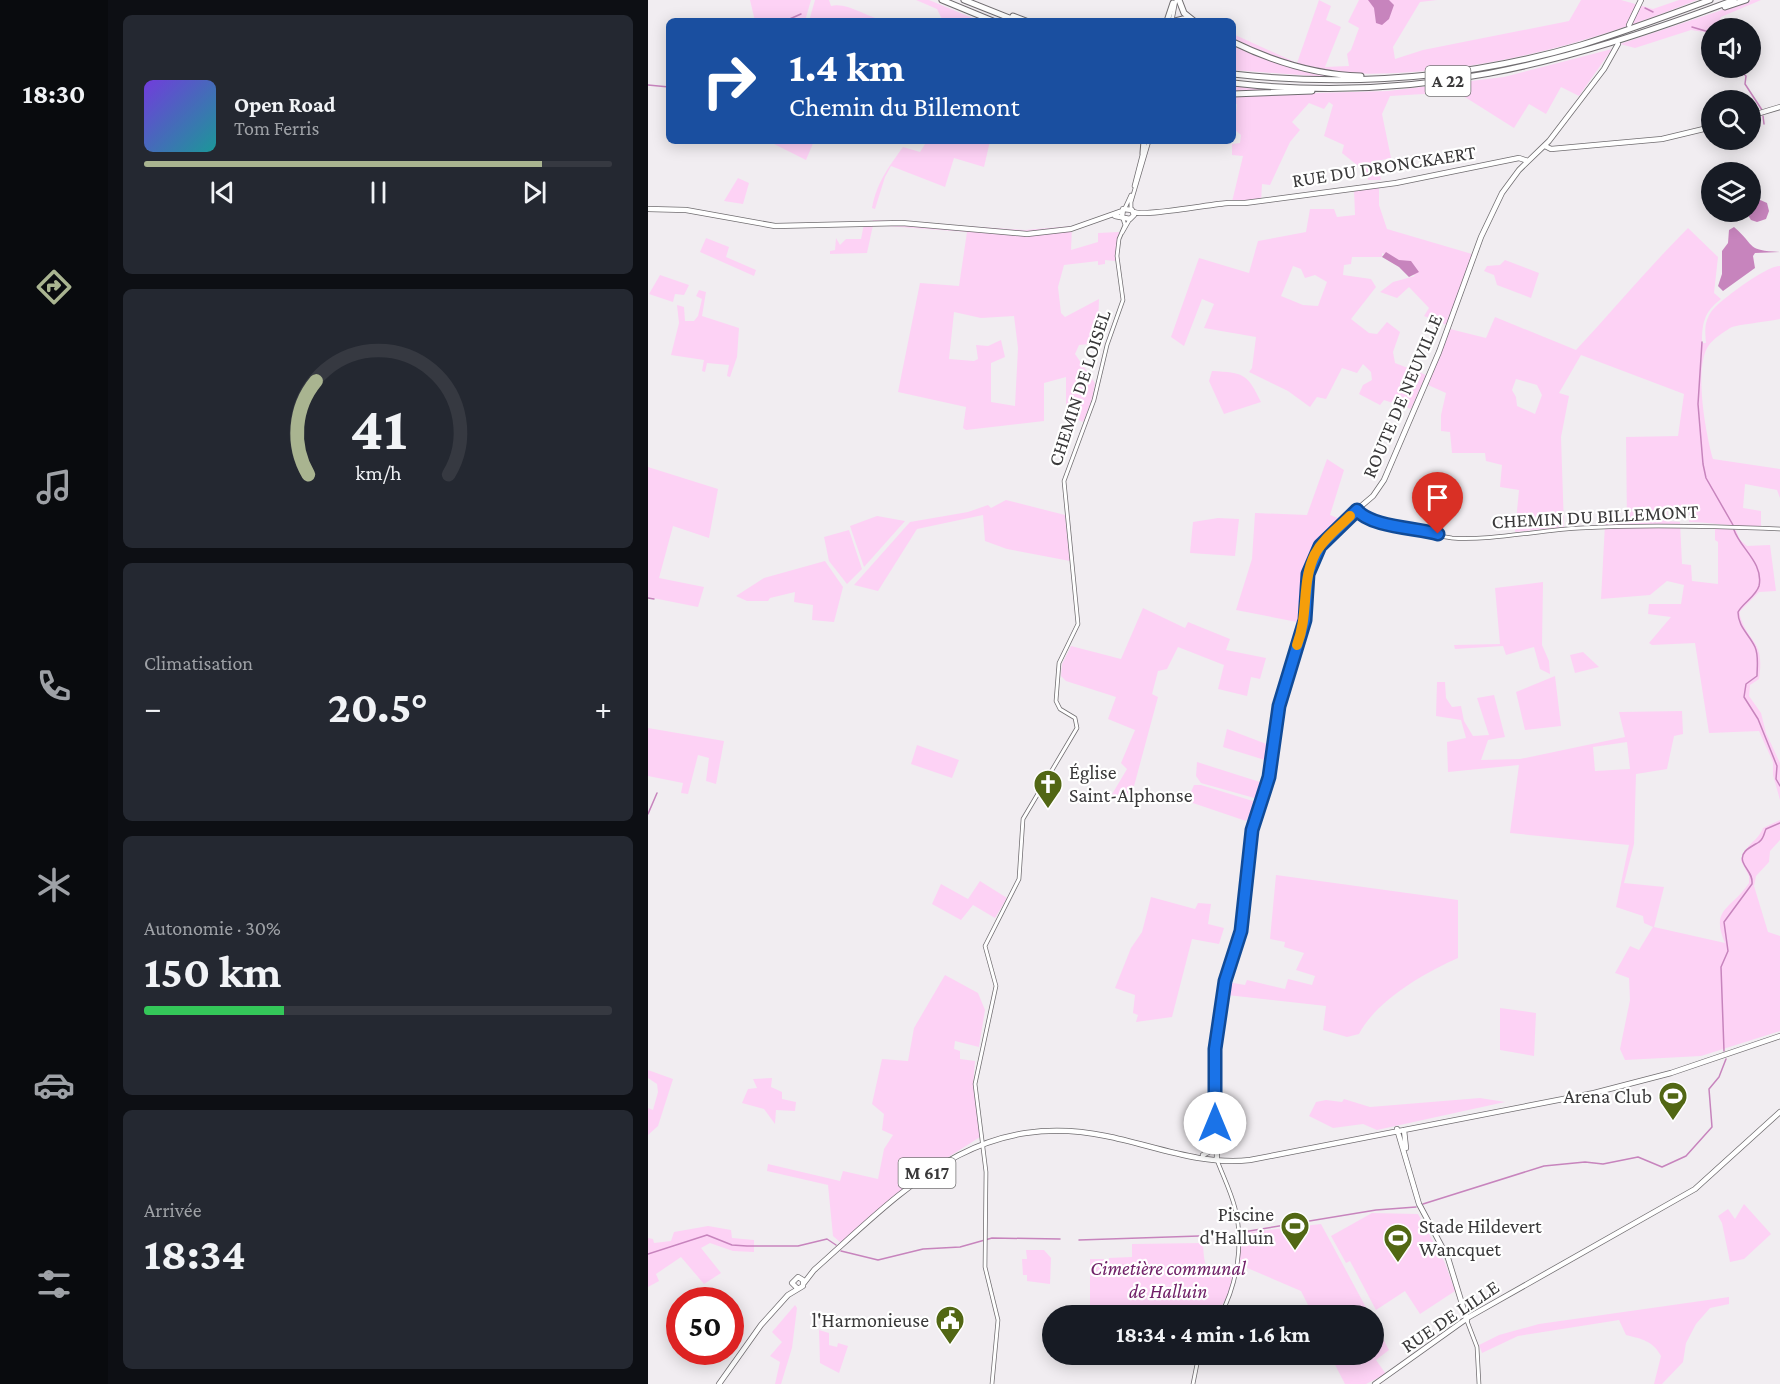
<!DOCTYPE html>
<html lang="fr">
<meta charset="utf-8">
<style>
:root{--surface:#171b24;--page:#242831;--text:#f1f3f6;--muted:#9ea1a6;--line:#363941;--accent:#a9b490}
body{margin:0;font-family:"Crimson Pro",serif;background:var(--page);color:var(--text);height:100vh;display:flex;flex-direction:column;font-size:22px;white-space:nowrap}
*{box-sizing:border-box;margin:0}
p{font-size:20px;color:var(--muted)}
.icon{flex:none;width:33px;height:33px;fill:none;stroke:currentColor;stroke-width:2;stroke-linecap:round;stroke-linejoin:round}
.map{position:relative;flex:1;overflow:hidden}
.panel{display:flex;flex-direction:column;gap:15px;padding:15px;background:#0d0f14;width:540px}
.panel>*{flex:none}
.guide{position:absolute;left:18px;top:18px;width:570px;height:126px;border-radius:9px;box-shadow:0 3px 15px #0003;background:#1a4fa0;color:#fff;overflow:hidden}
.buttons{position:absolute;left:1053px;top:18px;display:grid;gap:12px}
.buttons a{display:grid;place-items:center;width:60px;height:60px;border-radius:50%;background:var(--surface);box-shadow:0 3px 15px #0003;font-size:30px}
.speed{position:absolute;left:18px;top:1287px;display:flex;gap:12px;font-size:30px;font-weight:700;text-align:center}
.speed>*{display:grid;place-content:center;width:78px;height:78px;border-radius:50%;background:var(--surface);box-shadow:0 3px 15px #0003;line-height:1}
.speed .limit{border:9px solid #d22;background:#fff;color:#111}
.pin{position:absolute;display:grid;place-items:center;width:51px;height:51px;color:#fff;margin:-62px -26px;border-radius:50% 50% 50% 0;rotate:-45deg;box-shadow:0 0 6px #0007}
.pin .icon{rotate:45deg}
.me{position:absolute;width:66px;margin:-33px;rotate:0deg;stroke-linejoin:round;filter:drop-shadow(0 0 4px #0008)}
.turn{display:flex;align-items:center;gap:21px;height:126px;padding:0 24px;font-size:27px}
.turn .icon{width:78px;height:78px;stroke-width:2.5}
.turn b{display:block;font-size:42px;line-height:51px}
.big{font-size:45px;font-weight:700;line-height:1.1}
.panel .tile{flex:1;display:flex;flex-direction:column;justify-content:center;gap:9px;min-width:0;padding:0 21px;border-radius:9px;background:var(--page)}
.panel .dial{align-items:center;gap:0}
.dial svg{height:156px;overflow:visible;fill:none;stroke:var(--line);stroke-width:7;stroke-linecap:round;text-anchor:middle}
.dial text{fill:var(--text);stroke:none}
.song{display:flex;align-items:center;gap:18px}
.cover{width:72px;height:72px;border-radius:9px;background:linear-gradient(135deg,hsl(260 70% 55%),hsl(180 70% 35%))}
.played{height:6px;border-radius:3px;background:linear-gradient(90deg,var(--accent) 85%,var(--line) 85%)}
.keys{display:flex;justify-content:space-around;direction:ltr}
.heat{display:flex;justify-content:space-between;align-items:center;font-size:33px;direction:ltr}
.charge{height:9px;border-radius:4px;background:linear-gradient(90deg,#34c759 30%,var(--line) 0)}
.trip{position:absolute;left:394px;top:1305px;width:342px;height:60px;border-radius:30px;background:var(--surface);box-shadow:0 3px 15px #0003;font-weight:700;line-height:60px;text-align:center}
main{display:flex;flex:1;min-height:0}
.menu{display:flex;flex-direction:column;width:108px;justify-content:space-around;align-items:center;background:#090b0e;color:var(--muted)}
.menu .icon{width:42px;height:42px}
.menu .current{color:var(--accent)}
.menu b{font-size:27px;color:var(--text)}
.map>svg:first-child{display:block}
</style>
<main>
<nav class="menu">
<b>18:30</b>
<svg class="icon current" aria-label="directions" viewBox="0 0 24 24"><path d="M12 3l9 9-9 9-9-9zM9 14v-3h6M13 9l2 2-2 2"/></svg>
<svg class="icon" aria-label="music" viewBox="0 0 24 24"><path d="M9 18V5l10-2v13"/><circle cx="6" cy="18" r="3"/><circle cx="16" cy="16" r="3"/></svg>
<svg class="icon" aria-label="phone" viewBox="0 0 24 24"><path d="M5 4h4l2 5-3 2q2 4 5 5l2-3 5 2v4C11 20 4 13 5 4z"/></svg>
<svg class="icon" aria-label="climate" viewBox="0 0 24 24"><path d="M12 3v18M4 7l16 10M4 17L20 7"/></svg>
<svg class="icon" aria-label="car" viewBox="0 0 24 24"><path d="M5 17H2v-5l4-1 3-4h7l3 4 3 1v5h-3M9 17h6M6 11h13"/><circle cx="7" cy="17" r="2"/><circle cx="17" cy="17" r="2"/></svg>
<svg class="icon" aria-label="filters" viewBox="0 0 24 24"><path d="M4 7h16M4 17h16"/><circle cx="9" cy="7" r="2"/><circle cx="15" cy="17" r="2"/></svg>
</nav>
<section class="panel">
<div class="tile">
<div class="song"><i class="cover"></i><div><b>Open Road</b><p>Tom Ferris</p></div></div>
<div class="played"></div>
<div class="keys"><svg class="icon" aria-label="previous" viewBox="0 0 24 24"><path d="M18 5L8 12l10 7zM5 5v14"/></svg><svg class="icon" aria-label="pause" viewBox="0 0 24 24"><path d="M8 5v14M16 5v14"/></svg><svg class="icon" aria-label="next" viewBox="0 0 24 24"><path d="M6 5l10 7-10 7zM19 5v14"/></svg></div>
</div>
<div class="tile dial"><svg viewBox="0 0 100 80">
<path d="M14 69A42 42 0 1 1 86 69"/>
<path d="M14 69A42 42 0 0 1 18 21" stroke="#a9b490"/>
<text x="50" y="56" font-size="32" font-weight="700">41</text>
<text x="50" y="72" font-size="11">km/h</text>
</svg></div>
<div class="tile"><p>Climatisation</p>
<div class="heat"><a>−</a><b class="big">20.5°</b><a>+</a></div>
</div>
<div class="tile"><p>Autonomie · 30%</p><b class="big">150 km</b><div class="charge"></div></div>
<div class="tile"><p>Arrivée</p><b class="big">18:34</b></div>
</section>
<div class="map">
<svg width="1132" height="1384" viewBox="0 0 1132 1384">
<rect width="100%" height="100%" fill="#f1edf1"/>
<!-- green -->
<path fill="#fdd2f5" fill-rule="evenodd" d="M102 0H163L157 21H107Z
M167 0H181L183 6C200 2 219 18 238 21H161Z
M268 0H281L332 21H295L289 9Z
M671 0 683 6 678 20 693 27 677 67 701 66 699 54 703 50 711 28 700 22 711 0H789L772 2 745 47 747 59 775 50 921 21 933 0H973L1005 9 1031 0H1049C933 47 805 82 679 72V77L585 70V34L649 63Z
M1104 0H1130H1113L1073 17 1069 28H1064L1063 33 1043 30 987 48 972 44Z
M964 49 931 96 913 87 898 114 881 104 866 128 809 92 742 96 734 114 743 158 729 161 733 180H720L719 173 694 153 696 145 676 136 685 105 681 102 676 109 661 103 644 122 652 130 642 142 622 185 614 184 613 202 583 206 595 156 584 155V144L592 143 593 135 586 129 589 104H585V86L632 90V94L740 91 856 77Z
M120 141H166L158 160Z
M279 141H342L336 167 306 158 297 187 243 166 237 177 227 209 224 208C229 182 240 168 255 147L272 152Z
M90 178 101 183 95 204 76 201Z
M731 187V205L739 229 824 254 799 325 776 316 781 308 761 287 749 298 732 292 745 282 767 276 751 260 734 253V257H704L703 264 696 265 695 275 723 279 728 287 703 319 721 333 729 334 739 322 752 332 745 352 747 363 778 375 763 409 736 400 732 405 711 394 715 385 724 380 723 372 715 364 709 373 694 368 678 399 669 397 662 407 640 391 601 372 604 368 608 337 556 328 566 304 554 299 536 346 523 337 551 258 601 273 610 241 658 232 662 209H686L689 217 707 215 706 189ZM645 266 653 269 657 278 667 275 679 282 670 306 655 305 633 296Z
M225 220 377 230 424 226 423 250 450 242V233L471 232 467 261 457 260V264L450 265V261L416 265 410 287 413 313 417 317 451 299 450 325 441 344 431 345 427 354 447 383 444 400 435 422 418 415V377L396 383V421L318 430 315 428 318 407 250 392 272 283 311 286 319 232 225 225 219 253 182 254V251L187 250 188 238 192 245 198 239H213L216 224 224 225ZM306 312 333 318 366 316 370 348 367 406 343 402V363L357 357 353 340 340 346 328 345 330 359 326 361 301 359Z
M1040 228 1070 257 1066 293 1073 299C1056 312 1054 323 1054 343H1058C1057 331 1056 323 1063 312 1070 301 1121 264 1132 266V319C1120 322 1090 324 1082 328 1076 332 1065 339 1061 345 1045 366 1058 435 1065 459L1132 469V498L1129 490 1097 484 1095 508 1113 511V526C1089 528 1066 522 1041 522L1042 507H1019L1020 521 1032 522 1034 564 1043 565 1044 581 1070 584V542L1067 540V527L1088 530 1092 540 1099 546 1122 545 1128 591 1111 592 1092 611V616C1101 645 1117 639 1111 679L1102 685 1101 696 1113 713 1118 733 1132 763V800L1125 775V762L1111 731 1061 733 1047 643 1004 645 1001 643 1023 617 1000 614 1001 604H1033L1036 585 1019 581 1002 595 953 599 957 524 979 523 978 437 1030 436 1036 394 933 355 911 393 921 396 913 437 916 527 867 532 871 490 852 487 854 465 838 461 837 453H804L802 432 793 431V415L798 393 780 385 802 329 838 338 847 317 928 350C966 309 1001 267 1040 228ZM868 379 889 385 894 395 887 414 869 406 868 397 864 390Z
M58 238 81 247 78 257 108 270 106 276 52 252Z
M857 260 891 273 883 298 849 285 846 275 836 271 839 266 852 265Z
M12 275 41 285 36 295 27 294 25 302 1 294Z
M51 290 58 292 54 316 91 328 89 357 82 377 79 376 81 365 59 363 57 372 54 371 56 360 23 355 31 323 29 305 36 307 37 321H46L50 316 54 299 48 296Z
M564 371C596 373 599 373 613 402L576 414 561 381Z
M679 459 696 470 682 515 692 519C673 538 655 557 654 586 654 599 656 611 654 623L588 610 604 559 607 513 659 515Z
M0 467 70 489 61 538 25 526 11 578 56 587 50 607 0 597Z
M358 500 417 515 422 561 359 549 337 541 335 515 269 529 230 591 206 585 262 522 320 512 340 505 343 508Z
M229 516 257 521 216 567 202 526Z
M570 518 591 519 587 556 542 553 545 522Z
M201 530 214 569 199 584 181 561 176 537Z
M177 561 195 587 186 622 164 620 165 605 146 602 147 592 122 598 120 601H99L88 596 116 578Z
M895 582 894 645 901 661 902 674 892 669 886 647 858 655 855 646 807 649 806 645 852 644 847 588Z
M495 608 537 628 540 622 582 639 578 650 618 658 612 679 603 677 599 696 570 689 576 665 530 647 519 669 510 671 504 694 510 697 482 801 463 796 479 769 473 763 487 730 460 719 468 697 418 681 413 676 414 664 423 646 473 659Z
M935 652 951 667 927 673 922 655Z
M907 676 913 726 877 730 868 692Z
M789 682H797L798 698 804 707 813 706 816 721 825 736 841 735 829 698 846 695 857 737 840 740 833 760 872 759 977 737 971 712 1034 711 1035 734 1026 736 1019 769 988 774 986 844 976 883 1016 887 1006 927 1077 943C1062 908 1083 910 1101 883V876L1093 861C1095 845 1110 842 1115 828L1132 820V840L1122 851 1121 862 1108 876 1106 886 1120 932 1132 936V1031L1053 1056 977 1060 972 1049 982 1000 981 978 967 973 982 946 991 950 1005 927 996 923 995 916 968 907 981 845 862 833 871 765 800 772 799 742 818 738 813 720 788 716ZM979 742 982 769 947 771 945 747Z
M0 728 76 741 68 784 58 781 61 758 50 755 40 794 33 793 35 783 0 776Z
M579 729 621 745 620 761 575 747Z
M269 745 311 760 304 778 263 764Z
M549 762 615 783 610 799 553 783 548 776Z
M546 785H553L608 802 598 821 539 801Z
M628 875 810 900V958C776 973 729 1000 711 1034L699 1037 675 1030 678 1006 579 995 580 982 597 985 599 980 637 989 640 979 664 985 667 976 648 970 656 953 636 947 637 942 622 939Z
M332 881 359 898 347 918 325 905 313 920 284 904 293 884 320 899Z
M503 897 547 909 550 903 563 904 560 924 576 928 571 944 544 939 524 1017 488 1022 490 1015 485 1013 487 995 467 988 483 948 494 932Z
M297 975 330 993 337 1010 331 1047 307 1041 306 1049 312 1051V1059L327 1061 325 1084 332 1137 269 1177 193 1243 185 1236 180 1185 119 1171 120 1164 192 1181 195 1171 230 1179 236 1149 245 1135 234 1130 236 1114 224 1104 234 1059 260 1061 266 1028Z
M852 1008 888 1013 886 1056 852 1050Z
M0 1070 25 1079 10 1126 0 1135V1108L5 1110 10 1092 9 1084 0 1078Z
M124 1078 123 1087 134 1092V1099L148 1102 147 1111 128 1110 127 1124 116 1109 94 1103 100 1089 109 1088 105 1079Z
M832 1098 857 1102 729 1130 715 1124 685 1128 661 1116 668 1102 678 1100 694 1102 696 1099 722 1107Z
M1096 1204 1123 1234 1096 1259 1082 1262 1074 1223 1070 1216 1080 1209 1087 1219Z
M724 1213 770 1214 797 1263 807 1291 772 1314 757 1291 728 1310 702 1261 698 1263 683 1236Z
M673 1224 722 1315H665L653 1291 590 1264 593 1233Z
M60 1226 83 1230 84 1238 106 1240V1252L85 1251 62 1243 53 1248 73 1273 56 1284 33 1257 8 1274 11 1281 0 1287V1238L5 1239 6 1243 23 1241 26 1232Z
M555 1243C556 1258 555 1266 567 1277L573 1269 585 1272 581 1294 568 1315 442 1316V1259H456V1263H461V1258L484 1257V1244Z
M378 1250H396L403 1258 402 1284 379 1281V1275H375L374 1259H379Z
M1081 1297V1304L1062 1308 1048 1324 1038 1343 1035 1362 1014 1384H1006L1013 1356C1005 1341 994 1339 978 1335L971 1320 870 1336 834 1353 831 1345 851 1335 891 1324Z
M147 1305 149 1308 144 1348 133 1384H127L132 1362 122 1356 134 1342 124 1332Z
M726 1322 741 1350 728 1360 738 1374 718 1384H697L682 1355 726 1354Z
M171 1330 181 1333V1345L189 1347 190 1343 200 1346 191 1373 172 1363Z"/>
<!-- water -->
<path fill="#c784bd" d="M720 0H741L746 5 741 19 734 25 728 23 726 8Z
M1110 199 1119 203 1121 211 1118 219 1109 222 1103 220 1098 212H1102L1103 202Z
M1086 227C1109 247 1097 250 1132 252L1107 253 1105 256 1107 268 1075 291 1070 286 1074 274V251L1080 243 1081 230Z
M738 252 751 260 763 261 771 272 761 277 751 267 734 257Z"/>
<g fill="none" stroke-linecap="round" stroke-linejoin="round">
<!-- stream -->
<path stroke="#c784bd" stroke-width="1.5" d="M997 8 1005 12
M137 21 153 14
M1044 27 1061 32
M1089 68 1098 76 1097 84 1114 110
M0 85 21 87
M1115 116 1116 124
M1054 342 1050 404 1055 464 1058 478 1085 525
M1086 530C1092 548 1116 563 1111 586 1108 596 1095 603 1090 612 1090 627 1101 634 1107 647 1111 656 1109 667 1109 676L1098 684 1096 697 1110 719 1129 766 1128 779 1132 786
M0 598 6 599
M0 814 9 793
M1076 1051 1073 967 1080 951 1076 922 1104 884C1105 874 1098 870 1095 862 1091 851 1105 846 1111 842 1116 839 1116 833 1118 829L1132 823
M775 1204 896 1166 937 1162 955 1164 990 1157 1014 1167 1038 1156 1064 1127 1061 1089 1071 1077 1078 1059
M595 1232 728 1210 768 1207
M431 1240 581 1235
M193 1251 230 1260 275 1249 312 1247 344 1238 412 1239
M0 1254 59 1235 84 1245 99 1246H150L179 1239 188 1245"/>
<!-- minor casing -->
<g stroke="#706d70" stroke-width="4.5">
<path id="minor" d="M524 21 528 0
M486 186 495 151
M477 208 483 195
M483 209V202L501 141
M474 233 482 219
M709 510C716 520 789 536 804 538 840 541 893 530 932 528 999 524 1065 526 1132 529
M569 1160C575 1176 583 1192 587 1208 596 1243 589 1285 572 1316
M819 1321 829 1347 831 1384
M344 1384 350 1320 337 1267 338 1172 327 1084 348 986 337 946 371 879 375 819 429 728 427 718 412 709 408 701 411 663 430 624 416 481 446 400 459 345 475 300 469 256 471 239 477 225 475 219
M545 1384 551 1354"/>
</g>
<!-- major casing -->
<g stroke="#706d70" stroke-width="6">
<path id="major" d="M981 25 993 0
M1102 116 1132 107
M897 146 903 149 1014 139 1064 127
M580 203H597L748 183 871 158 880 161
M0 209 38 210 127 226 254 223 379 234 423 229 474 211
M486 212C494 217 564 204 580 203
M467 216 482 219 486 215 484 210 475 209 474 217
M698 519 725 496 736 480 791 352 833 237 854 193 871 170 901 141 956 69 970 44
M749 1129 771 1204 800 1258 819 1320
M756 1130 758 1148
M555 1155 562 1151 566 1145
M569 1160 567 1046 578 975 593 931 605 827 621 777 634 695 657 620 659 568 673 541 700 517
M156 1283 166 1270C255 1191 327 1109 458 1136 504 1145 554 1166 602 1160L946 1093 1023 1073 1132 1036
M71 1384 113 1325 140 1295 155 1286V1280L150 1277 144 1283 150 1289
M727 1384 821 1317 1047 1189 1132 1112"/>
</g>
<!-- highway casing -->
<g stroke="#706d70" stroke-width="7">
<path id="highway" d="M294 0 345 21
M316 0 369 21
M531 0 536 13 546 21
M1077 7 1098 0
M365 16 378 21
M519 21 525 3
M527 21 535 19 542 21
M585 42C626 62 667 75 713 76
M585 74C701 87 820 78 933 45 976 32 1019 16 1062 0
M585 83C769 104 916 64 1086 0
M585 94 664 91
M495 153 496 141"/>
</g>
<!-- minor -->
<use href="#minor" stroke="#fff" stroke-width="3"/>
<!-- major -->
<use href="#major" stroke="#fff" stroke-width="4.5"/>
<!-- highway -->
<use href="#highway" stroke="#fff" stroke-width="5"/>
</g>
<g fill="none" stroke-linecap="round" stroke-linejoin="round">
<!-- route casing -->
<g stroke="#114b97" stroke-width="15">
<path id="route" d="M567 1123V1049L577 981 593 931 604 830 621 777 631 706 657 620 660 574 672 546 709 510C722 527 769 528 790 534"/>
</g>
<!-- route -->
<use href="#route" stroke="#1a73e8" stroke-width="10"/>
<!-- slow -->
<path stroke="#f59e0b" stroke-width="10" d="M649 645C661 614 653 582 667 554 675 539 690 528 702 516"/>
</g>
<!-- icons -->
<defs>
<g id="church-pin" transform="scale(1.5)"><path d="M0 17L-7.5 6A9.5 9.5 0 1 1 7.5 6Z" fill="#526714" stroke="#fff"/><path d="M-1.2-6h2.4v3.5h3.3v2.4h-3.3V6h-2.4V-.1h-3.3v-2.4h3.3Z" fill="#fff"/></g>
<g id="stadium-pin" transform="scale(1.5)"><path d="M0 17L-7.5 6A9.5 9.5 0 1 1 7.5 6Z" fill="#526714" stroke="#fff"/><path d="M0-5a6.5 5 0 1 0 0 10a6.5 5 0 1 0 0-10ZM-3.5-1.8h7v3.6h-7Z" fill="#fff"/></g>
<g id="civic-pin" transform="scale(1.5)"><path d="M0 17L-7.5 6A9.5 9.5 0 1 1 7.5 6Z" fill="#526714" stroke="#fff"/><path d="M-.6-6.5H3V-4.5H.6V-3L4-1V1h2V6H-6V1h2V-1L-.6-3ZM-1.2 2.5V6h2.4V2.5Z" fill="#fff"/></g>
</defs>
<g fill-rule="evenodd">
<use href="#church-pin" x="400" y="784"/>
<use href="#stadium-pin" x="1025" y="1096"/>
<use href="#stadium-pin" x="647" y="1226"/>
<use href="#stadium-pin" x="750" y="1238"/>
<use href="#civic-pin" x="302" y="1320"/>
</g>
<g text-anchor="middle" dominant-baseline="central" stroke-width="4.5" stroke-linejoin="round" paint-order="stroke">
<!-- shield labels -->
<g fill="#fff" stroke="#757475" stroke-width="1.5">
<rect x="777.5" y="66" width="45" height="30" rx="4.5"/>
<rect x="250.5" y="1158" width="57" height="30" rx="4.5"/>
</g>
<g font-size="18" font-weight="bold" fill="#3a393a">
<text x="800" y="81">A 22</text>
<text x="279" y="1173">M 617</text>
</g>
<!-- street labels -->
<g font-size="20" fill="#3a393a" stroke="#fff">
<text transform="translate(736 166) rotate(-9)">RUE DU DRONCKAERT</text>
<text transform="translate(431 388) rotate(-72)">CHEMIN DE LOISEL</text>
<text transform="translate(754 396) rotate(-67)">ROUTE DE NEUVILLE</text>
<text transform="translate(947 516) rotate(-3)">CHEMIN DU BILLEMONT</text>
<text transform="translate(802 1316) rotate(-34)">RUE DE LILLE</text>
</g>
<!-- poi labels -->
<g font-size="20" fill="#3a393a" stroke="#fff" text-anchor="end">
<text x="421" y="772" text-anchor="start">Église<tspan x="421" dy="23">Saint-Alphonse</tspan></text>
<text x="1004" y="1096">Arena Club</text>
<text x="626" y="1214">Piscine<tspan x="626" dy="23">d'Halluin</tspan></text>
<text x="771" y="1226" text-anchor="start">Stade Hildevert<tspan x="771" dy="23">Wancquet</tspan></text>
<text x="281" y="1320">l'Harmonieuse</text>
</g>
<!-- park labels -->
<g font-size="20" font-style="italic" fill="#712168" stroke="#fff">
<text x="520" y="1268">Cimetière communal<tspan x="520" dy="23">de Halluin</tspan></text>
</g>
</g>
</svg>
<div class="buttons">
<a><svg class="icon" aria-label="sound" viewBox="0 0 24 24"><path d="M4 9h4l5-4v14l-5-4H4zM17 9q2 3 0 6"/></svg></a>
<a><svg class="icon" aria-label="search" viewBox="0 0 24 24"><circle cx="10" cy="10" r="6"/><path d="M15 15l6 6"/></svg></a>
<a><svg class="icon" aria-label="layers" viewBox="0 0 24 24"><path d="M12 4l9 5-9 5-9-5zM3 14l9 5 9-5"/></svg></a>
</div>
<div class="speed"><div class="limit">50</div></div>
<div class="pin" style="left:790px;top:534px;background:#d93025"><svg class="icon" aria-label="arrive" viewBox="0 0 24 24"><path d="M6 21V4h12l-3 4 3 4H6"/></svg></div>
<svg class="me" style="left:567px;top:1123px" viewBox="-20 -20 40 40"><circle r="19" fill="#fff"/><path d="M0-13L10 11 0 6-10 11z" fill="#1a73e8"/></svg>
<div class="trip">18:34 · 4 min · 1.6 km</div>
<div class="guide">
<div class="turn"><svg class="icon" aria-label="right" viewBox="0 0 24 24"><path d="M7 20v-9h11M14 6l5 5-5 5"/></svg><div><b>1.4 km</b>Chemin du Billemont</div></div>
</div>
</div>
</main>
